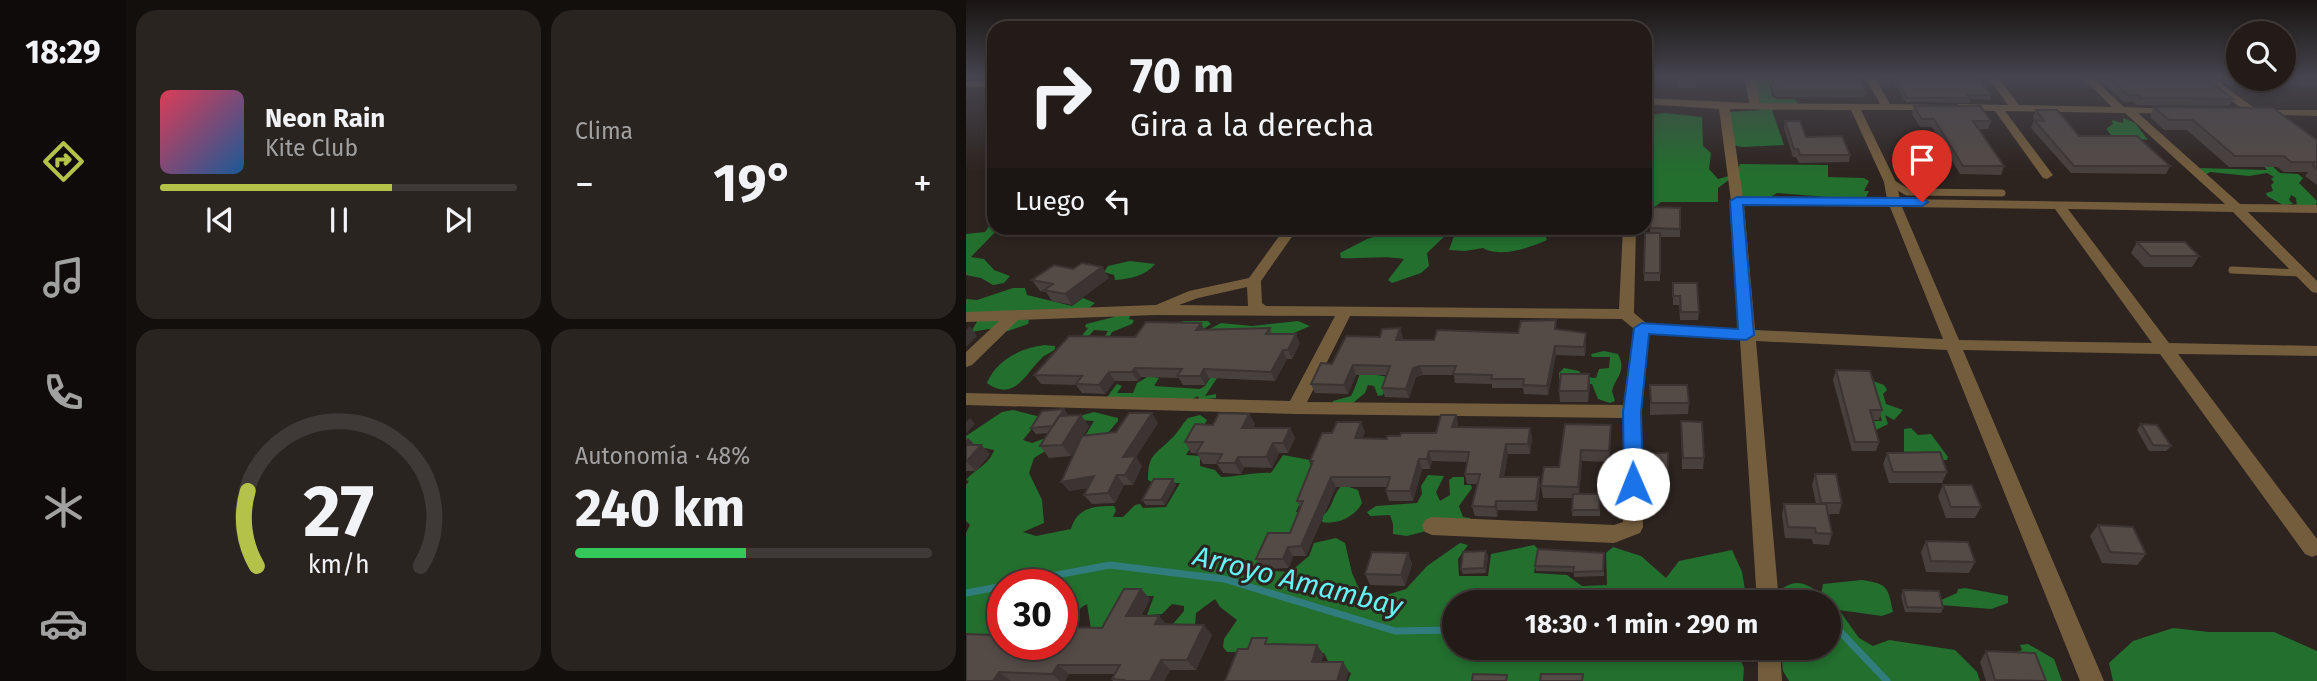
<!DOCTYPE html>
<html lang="es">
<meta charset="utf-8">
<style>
:root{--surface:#221b18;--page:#2a2421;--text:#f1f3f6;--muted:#a2a1a2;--line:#3f3937;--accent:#b5c24a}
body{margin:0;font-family:"Fira Sans",sans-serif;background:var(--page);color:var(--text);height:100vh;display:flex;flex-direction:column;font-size:26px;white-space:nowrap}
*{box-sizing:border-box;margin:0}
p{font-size:23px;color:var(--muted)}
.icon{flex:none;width:38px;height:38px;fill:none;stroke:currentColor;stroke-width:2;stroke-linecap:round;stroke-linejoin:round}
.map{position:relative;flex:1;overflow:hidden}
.side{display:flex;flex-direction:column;gap:10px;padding:10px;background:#130f0d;width:840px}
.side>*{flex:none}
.top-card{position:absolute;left:21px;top:21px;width:665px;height:214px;border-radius:21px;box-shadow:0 4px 10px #0003,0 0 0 2px var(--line);background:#221b18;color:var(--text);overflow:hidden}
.fabs{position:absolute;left:1260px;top:21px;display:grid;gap:14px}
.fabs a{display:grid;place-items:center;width:70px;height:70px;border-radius:50%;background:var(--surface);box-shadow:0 4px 10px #0003,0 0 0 2px var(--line);font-size:35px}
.speed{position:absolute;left:21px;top:569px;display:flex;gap:14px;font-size:35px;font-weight:700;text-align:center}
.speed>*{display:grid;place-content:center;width:91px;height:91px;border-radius:50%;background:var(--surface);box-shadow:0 4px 10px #0003,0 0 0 2px var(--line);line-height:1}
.speed .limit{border:10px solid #d22;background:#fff;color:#111}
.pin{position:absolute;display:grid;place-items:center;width:60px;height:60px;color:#fff;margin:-72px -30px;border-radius:50% 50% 50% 0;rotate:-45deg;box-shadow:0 0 7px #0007}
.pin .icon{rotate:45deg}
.me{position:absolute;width:77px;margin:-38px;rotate:359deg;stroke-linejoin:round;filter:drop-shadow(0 0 5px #0008)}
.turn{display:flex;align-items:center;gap:24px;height:147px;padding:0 28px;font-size:32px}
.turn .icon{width:91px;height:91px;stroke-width:2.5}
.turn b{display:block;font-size:49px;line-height:60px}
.then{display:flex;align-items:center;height:66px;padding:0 28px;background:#0003;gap:14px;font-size:26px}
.big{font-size:52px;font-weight:700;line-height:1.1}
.side .tile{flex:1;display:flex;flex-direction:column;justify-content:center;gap:10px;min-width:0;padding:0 24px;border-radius:21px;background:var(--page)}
.side .dial{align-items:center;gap:0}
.dial svg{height:182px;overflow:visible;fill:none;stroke:var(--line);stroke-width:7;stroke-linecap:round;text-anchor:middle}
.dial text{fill:var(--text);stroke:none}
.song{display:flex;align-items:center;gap:21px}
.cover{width:84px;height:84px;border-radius:10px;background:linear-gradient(135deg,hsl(350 70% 55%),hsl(210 70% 35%))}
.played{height:7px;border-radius:4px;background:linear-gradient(90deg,var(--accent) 65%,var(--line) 65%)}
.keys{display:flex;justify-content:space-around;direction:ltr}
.heat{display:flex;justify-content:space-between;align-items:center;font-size:38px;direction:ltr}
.charge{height:10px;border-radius:5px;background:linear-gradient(90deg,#34c759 48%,var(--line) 0)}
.side .tiles{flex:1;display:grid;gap:10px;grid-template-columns:repeat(2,1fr)}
.trip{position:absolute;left:476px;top:590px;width:399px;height:70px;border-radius:35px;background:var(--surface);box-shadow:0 4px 10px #0003,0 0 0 2px var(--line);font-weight:700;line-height:70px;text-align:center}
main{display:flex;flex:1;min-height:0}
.menu{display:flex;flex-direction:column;width:126px;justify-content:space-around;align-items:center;background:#0e0b0a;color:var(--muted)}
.menu .icon{width:49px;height:49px}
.menu .selected{color:var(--accent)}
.menu b{font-size:32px;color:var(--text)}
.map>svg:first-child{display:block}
</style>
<main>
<nav class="menu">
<b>18:29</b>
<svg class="icon selected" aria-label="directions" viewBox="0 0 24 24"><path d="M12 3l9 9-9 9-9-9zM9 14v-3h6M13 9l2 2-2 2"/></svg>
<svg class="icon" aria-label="music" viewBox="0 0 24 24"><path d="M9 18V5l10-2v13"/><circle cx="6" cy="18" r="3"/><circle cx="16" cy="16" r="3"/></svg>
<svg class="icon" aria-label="phone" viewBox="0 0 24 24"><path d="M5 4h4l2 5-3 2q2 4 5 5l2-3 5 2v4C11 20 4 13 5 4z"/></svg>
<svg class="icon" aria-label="climate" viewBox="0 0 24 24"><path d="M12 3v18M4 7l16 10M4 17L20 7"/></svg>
<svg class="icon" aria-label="car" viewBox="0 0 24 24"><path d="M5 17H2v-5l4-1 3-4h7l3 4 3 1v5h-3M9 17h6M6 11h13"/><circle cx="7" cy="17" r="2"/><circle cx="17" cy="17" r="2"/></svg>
</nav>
<section class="side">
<div class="tiles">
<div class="tile">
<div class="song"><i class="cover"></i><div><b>Neon Rain</b><p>Kite Club</p></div></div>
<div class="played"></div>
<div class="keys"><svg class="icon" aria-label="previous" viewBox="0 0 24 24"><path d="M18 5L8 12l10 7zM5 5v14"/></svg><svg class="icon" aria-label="pause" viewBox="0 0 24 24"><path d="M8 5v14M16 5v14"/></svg><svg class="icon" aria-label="next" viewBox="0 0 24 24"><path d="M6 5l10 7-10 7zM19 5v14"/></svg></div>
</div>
<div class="tile"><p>Clima</p>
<div class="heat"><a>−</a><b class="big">19°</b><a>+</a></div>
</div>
<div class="tile dial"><svg viewBox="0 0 100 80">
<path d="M14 69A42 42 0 1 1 86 69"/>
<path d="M14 69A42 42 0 0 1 10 36" stroke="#b5c24a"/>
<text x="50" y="56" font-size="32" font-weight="700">27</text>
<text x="50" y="72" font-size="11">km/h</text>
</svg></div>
<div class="tile"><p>Autonomía · 48%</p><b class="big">240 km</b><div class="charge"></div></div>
</div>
</section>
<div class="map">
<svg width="1351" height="681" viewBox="0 0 1351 681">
<rect width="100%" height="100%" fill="#2d2420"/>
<!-- forest -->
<path fill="#226f2e" d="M785 77H799L804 81 805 96 811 99H829L832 104 806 110 818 145 776 147 767 145 762 112 796 110 787 108V78Z
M699 113 736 117 737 146 745 153 743 169 752 179 763 176 764 179 752 188V202H695L679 215V119L683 115Z
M1157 118 1169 123 1182 140 1145 135 1140 129 1147 124 1146 120 1157 123Z
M1298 159 1314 173 1332 174 1337 178 1333 183 1351 201 1350 205 1343 208H1331L1330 198 1325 195 1323 200 1327 204 1317 205 1301 196 1300 193 1307 191 1305 185 1308 182 1305 179 1308 177 1301 173 1283 176 1244 172 1239 175 1234 168 1301 170 1297 165Z
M774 164 862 165V177L898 178 903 181 898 191H903L900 197 885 199 811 193 801 199 779 198C769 187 768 176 774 164Z
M28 219V228H33L5 257 18 259 28 270 44 276 38 283 27 285 15 278 0 275V234L19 232Z
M438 228H481V234L461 253 463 266 455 273 426 283 422 280 438 259C417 255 397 259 375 258L374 253 401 239Z
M491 228H573L577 230 581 240C563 248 534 258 517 248L499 251 483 250Z
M164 261 189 264C180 276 163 279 149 280L148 275 138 272 142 266Z
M47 288H59L61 295 106 306 117 298 129 303 122 309 56 319 63 320 62 324 42 331 23 329 5 332 12 320 0 313V299L11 300Z
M151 313H165L163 319 168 320 166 324 146 332 141 341 139 336 142 331 128 330 122 337 114 338 122 328 119 327 120 324 148 317Z
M217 321H242L245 324 212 346 255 323 286 326 332 321 344 326 321 336 178 362 211 324Z
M78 345 89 346V349C84 354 79 354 75 359 60 373 48 403 21 383 30 360 55 348 78 345Z
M638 351 652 354C661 372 650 376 646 391L649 401 644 403 632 399 626 384H607L593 379V373L598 368 613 371 617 377 630 378 633 369 643 368 644 357H626L625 354Z
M253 364 257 369 239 396 250 394V398L233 400 232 396 225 400 141 397 151 384 156 386 151 393H167L171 383 183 376 193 378 188 386 234 389 239 386Z
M398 365 414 366 411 375 422 377 417 395 412 396 408 386 402 385 399 393 382 407 367 406V401L385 396C391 385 392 376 398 365Z
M907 381 918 385 921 390 917 394 920 404 937 410 928 420 919 415 922 424 910 430 900 427V421H916L904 382Z
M47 410 75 417 57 440 66 443 80 438 89 445 68 458 63 473 76 500 78 523 57 532 70 536 105 529C111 507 129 506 148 506L150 510 147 517H157L169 505 174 504 177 508 200 507 214 483H188L182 480C182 454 189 455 205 439 212 433 216 424 222 418L234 415 241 420 220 455 234 456V466L249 470 255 477C273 477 287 472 305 473L317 455 344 460 345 478 330 512 353 513 351 525 301 542 294 570 324 572 343 556 348 543 370 538 379 543 386 573 397 598 416 601 417 596 440 589 461 566 494 543 502 545 492 559 493 576H522L525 554 568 545 572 549 568 573 601 575 616 586 641 585 640 553 647 547 675 556 700 578 713 561 766 550 776 572 781 602H488V648H769L778 668 777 681H382L385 673 362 661 358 653 261 652 257 647 258 639 271 620 254 607 249 599 230 613 229 626 201 631 218 611V606L206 604 196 614 181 615 188 596H167L142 629H125L121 604C109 609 108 622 96 627V584H37V631L31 635 0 641V533L4 525 0 521V485L3 481 0 480C9 469 23 465 28 450L0 444V436L36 412Z
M128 412 152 418V421L140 435 116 441 128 421 113 420 117 415Z
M945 428 952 435 965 434 982 457 981 460 959 461 938 456V429Z
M462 475 478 476 470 492 474 501 484 495 483 480 487 477H498V485H505L506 488 493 506 497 517 504 518V534L464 530 441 536 427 534V524L424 515 404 516 401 512 410 506 451 503 456 494 455 486Z
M377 485 392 490 396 503C389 517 371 525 356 522L357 515C368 508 366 493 377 485Z
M896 580C921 584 922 586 927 612L916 616 873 610 893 638 907 646 923 640 989 650 1011 672 1014 681H823L817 671 815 650 827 648 846 652 844 648H863V602H810L811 593C827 578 838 581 855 594L857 584Z
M999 588 1042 596V603L1025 609 975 605 973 601 991 593 992 589Z
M1207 628 1243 632H1308L1351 651V681H1147L1143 663 1167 641Z
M1062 644 1088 659 1096 681H1079L1072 660H1065L1049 653 1056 650 1054 645Z"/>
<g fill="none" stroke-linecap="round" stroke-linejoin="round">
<!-- stream -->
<path stroke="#317d7e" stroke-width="7" d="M42 584 144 565 258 579 429 631 488 630
M0 593 37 586
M808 601 821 602
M753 602 776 597 795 599
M863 620 921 681"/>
<!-- lane -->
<path stroke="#745d3d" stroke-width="7" d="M924 182 941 192 1036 193
M1266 270 1335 273"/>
<!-- street -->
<path fill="#745d3d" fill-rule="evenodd" d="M779 77H789L794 103 914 104 899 77H909L924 104 971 105V109L967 110H895L930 182 934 199 1259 204 1159 113 1039 111 1087 175 1081 179 1077 178 1029 111 993 110 988 107 993 104 1042 105 1022 77H1032L1053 105 1146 107 1116 77H1126L1158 107 1213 109V113L1209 114 1172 113 1274 204 1351 205V213L1282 212 1351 281V293L1346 292 1267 212 1102 209 1203 343 1351 346V356L1212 354 1351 539V555L1346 557 1339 554 1194 354 997 350 1138 681H1114L981 350 790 341 813 602H791L774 340 683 334 675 412 677 527 674 533 648 543 466 535 459 532 456 526 459 520 466 517 648 525 657 522V418L329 414 0 405V393L324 401 369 316 190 315 52 320 6 365 0 367V352L33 321 0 322V312L190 305 223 291 283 278 319 228H332L295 281 296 303 300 306 653 309 657 228H670L668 313 680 323 773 329 765 201 753 109 679 104V98L783 103ZM764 109 885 110 918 182 921 199 777 197ZM778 205 924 207 977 339 789 330ZM936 207 1089 209 1186 343 993 340ZM281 287 282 306 213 305 232 298ZM384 316 656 319 668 329 658 405 341 402Z
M1235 77H1246L1291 110H1351V116L1283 114Z
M0 81H28V87H0Z
M792 648H814L816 681H792Z"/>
</g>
<!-- wall -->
<path fill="#48403d" d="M711 77H730V88H713Z
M802 77H893L900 91 899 97H810Z
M925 77H1011L1025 95 1024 100 1004 99 1003 103 940 102Z
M1132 77H1244L1243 80 1267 99 1263 106 1171 105 1168 102H1158Z
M1250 77H1272V79H1318V77H1351V85H1261Z
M948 106 1025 121 1022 129H1013L1038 166 1035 175 994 174 966 127H954L946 114Z
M1188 107 1351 140V185L1339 176 1342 172H1318L1311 167H1263L1221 130H1198L1184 117Z
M1070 110 1113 136 1204 166 1200 174 1105 173 1065 128 1068 120 1070 121 1067 117Z
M819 121 840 137 884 155 883 162 833 163 830 157H827L818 128Z
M685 207 714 229V237H694V281H678L679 233H684Z
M351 228H382L377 237H354Z
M1171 242 1233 256 1226 267H1178L1165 253Z
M136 267 143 278 106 305 86 301 80 292 74 291 66 280 107 269Z
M707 283 733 312 732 320H714L713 305H707Z
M235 323 238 329 304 328 306 334 334 343 326 359H321L309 381 243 378 239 385H217L213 378 175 377 172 381H149L139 394 116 393 110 385 75 384 68 375 169 337Z
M591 329 620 342 619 356 590 355 582 395 558 394 557 388H526V384L489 383 488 375H457L450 377 443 398 419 397 416 388 421 375H390L382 394 349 393 345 384 366 364 437 337 436 340H468Z
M870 370 916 410 913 420H906L913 442 910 451H886L867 380Z
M623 374 624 386 622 402H594L593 391Z
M684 385 723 403 722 414 684 415Z
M283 414 289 424 287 428H324L329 438 322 453H313L306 468 278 467 275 474 257 473 251 464H237L231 453H225L219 442 247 425Z
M103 415 123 426 117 436 150 432 192 423 170 457 176 466 167 485H158L149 503 126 504 118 495 121 488 103 491 113 442 105 456 83 458 74 446 83 433 70 434 65 428Z
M490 415 492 425 491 427 564 428 566 438 564 454H542L538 477H573L574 487 571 511 532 510 531 517 509 516 506 506 511 484H501L499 474 501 462 466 461 464 469H456L447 501H423L420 491 421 487H370L340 556H327L323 568 297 569 290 559 324 533 334 507 331 501 346 465 344 461 399 432 396 438 421 439 470 433Z
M715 421 738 458 737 469H716Z
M599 424 645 436 643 462 616 461 613 494H634V516H606L607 498H577L575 486 593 467Z
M1175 424 1205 446 1200 451H1183L1171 430Z
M0 438 9 445H15L24 454 10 471H0Z
M687 453H702V481H687Z
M921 453 981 472 976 483H923L917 464Z
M849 474 876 503 873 514H862L866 534 863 545 847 544 846 539 819 538 816 515 818 504H850L846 485Z
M210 485 199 505H180L176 500Z
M977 485 1015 507 1009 518H980L972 496Z
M1132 525 1180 554 1171 565 1136 563 1124 536Z
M960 541 1009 562 1003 573 960 572 955 552Z
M520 551 522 556 520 573 497 574 495 569Z
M442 553 446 564 439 586 404 585 399 574Z
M638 553V576L608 577V572L570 571 569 566Z
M175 589 184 599 175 616 200 624 246 635 230 670H204L198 681H147L146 679 148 674H103L99 681H0L37 644 136 628Z
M937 590 977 608 975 613 939 612 935 596Z
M1020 651 1080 681H1020L1014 662Z"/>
<!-- shaded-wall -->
<path fill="#3b3432" d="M374 228H382L377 237Z
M136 267 143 278 106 305 99 294Z
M235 323 239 331 230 330Z
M4 326 11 336 0 347V330Z
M434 328 437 337 433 349 430 340Z
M620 333V342L619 356 618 347Z
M330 334 334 343 326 359 322 350Z
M589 346 590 355 582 395 581 386Z
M317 350 321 359 309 381 305 372Z
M387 365 390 375 382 394 378 385Z
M454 366 457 375 450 377 443 398 440 389 447 368Z
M169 368 175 377 172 381 166 372Z
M238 369 243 378 239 385 234 376Z
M143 372 149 381 139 394 133 385Z
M623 374 624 386 622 402V391Z
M98 409 103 415 92 432 88 426Z
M186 413 192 423 170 457 176 466 167 485 159 475 157 457Z
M283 414 289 424 282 438 276 428Z
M115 415 123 426 105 456 96 445Z
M490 415 492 425 489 437 486 427Z
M4 418 9 424 0 433V422Z
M395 422 399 432 393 448 389 438Z
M645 425V436L643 462V451Z
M324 428 329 438 322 453 317 443Z
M564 428 566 438 564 454 562 444Z
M2 438 11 447 0 449V440Z
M307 443 313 453 306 468 300 457Z
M540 444 542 454 536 487 534 477Z
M15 445 24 454 10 471 1 462Z
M615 450 616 461 613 498 612 487Z
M463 451 466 461 464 469 461 459Z
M272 457 278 467 275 474 269 463Z
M453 459 456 469 447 501 444 491Z
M151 475 158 485 149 503 142 493Z
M128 476 136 486 103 491 95 482Z
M365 477 370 487 340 556 335 546Z
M573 477 574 487 571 511 570 501Z
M207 479 210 485 199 505 195 500Z
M530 501 532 510 531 517 529 507Z
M322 547 327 556 323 568 317 559Z
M520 551 522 556 520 573 518 568Z
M442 553 446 564 439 586 435 575Z
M175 589 184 599 169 626 160 616Z
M193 616 202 626 189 624Z
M238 625 246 635 230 670 221 660Z
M351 645 358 655 352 672 346 662Z
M195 660 204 670 198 681H184Z
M377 662 383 672 380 681H371Z
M92 665 103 674 99 681H94L86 674Z
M33 672 45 681H27Z"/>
<!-- building -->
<path fill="#544b47" stroke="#3b3432" stroke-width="2" d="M712 77H730L731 80H713Z
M805 77H893L900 91H811Z
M929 77H1011L1025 95H1001L1004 98H941Z
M1143 77H1244H1239L1267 99 1175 98 1171 95H1162Z
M1318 77H1351V78H1318Z
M948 106H1014L1025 121H1007L1038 166H997L968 119H956Z
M1188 107 1307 108 1351 140V169L1347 165 1349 162H1325L1318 156H1269L1227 120H1203Z
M1070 110H1091L1113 136H1171L1204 166H1108L1068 120 1078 121Z
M819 121H834L840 137 876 136 884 155H834L832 149H828Z
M685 207 714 208V229L684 228Z
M679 233H694V273H678Z
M1171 242H1219L1233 256H1184Z
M116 263 136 267 99 294 78 290 87 284 66 280 88 265 107 269Z
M707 283H731L733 312H715L714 296H707Z
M590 320 589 329 620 333 618 347 589 346 581 386 557 385 558 379H525L526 375 487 374 490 366H454L447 368 440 389 416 388 424 366 387 365 378 385 345 384 355 363 366 364 380 336 414 337 416 329 434 328 430 340H468L471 330 552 333 555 321Z
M180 322 235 323 230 330 304 328 300 334H330L322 350H317L305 372 238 369 234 376H211L216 369 169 368 166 372H143L133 385 110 384 116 376 68 375 103 336 169 337Z
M870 370 904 371 916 410H904L913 442H889Z
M595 374H623L622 391H593Z
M684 385H721L723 403H685Z
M98 409 87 426 65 428 76 411Z
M163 413H186L157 457 170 456 159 475H151L142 493 118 495 128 476 95 482 116 436 150 432Z
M253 413 283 414 276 428H324L317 443H307L300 457H272L269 463H251L256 454 230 453 237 442H219L229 424 247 425Z
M115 415 96 445 74 446 93 416Z
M475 415H490L486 427 564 428 562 444H540L534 477H573L570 501H530L529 507 506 506 514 474H499L503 452 463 451 461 459H453L444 491H420L424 477H365L335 546 322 547 317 559H290L302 533H324L337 501H331L347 461H344L356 433H366L371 422H395L389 438 421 439V436H434L435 433H470Z
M715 421 736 422 738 458H717Z
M599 424 645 425 643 451 615 450 612 487 575 486 578 467H593Z
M1175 424 1191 425 1205 446 1187 445Z
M0 445H15L0 462Z
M974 452 981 472H927L921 453Z
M687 453H702V476H687Z
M849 474H870L876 503H855Z
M188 479H207L195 500H176Z
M977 485H1006L1015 507H985Z
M607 494H634L633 510H606Z
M818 504H860L866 534 850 533 849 528 822 527Z
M1132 525 1167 527 1180 554 1144 552Z
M960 541 1002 542 1009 562 965 561Z
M572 549 638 553 637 571 607 572 608 567 569 566Z
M520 551 518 568 495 569 497 552Z
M406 552 442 553 435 575 399 574Z
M158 589H175L160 616H193L189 624 238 625 221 660H195L184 681H157L158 680 146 679 154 665H92L86 674 33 672 27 681H0V634L26 635 37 619V644H96V627L136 628Z
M937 590 973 591 977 608 941 607Z
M286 638H301L299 644 351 645 346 662H377L371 681H259L272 649H282Z
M1020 651 1069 653 1080 681 1029 680Z
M507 674 541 675 540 681H506Z
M575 674H617L616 681H574Z"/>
<!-- sky -->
<linearGradient id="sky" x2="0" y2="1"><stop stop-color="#191412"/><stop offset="0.45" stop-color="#46454e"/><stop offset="1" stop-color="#46454e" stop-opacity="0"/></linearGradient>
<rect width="1351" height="172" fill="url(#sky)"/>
<!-- route -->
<path fill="#1a73e8" stroke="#114b97" stroke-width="2" d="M771 197 956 198 962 202 956 206 777 205 788 335 780 340 683 334 675 412 677 484 674 490 667 492 661 490 658 484 657 412 668 328 676 323 772 329 764 201Z"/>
<g text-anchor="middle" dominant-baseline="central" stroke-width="6" stroke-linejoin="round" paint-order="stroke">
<!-- near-water labels -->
<g font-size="28" font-style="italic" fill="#63f3f6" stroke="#2d2420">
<text transform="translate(332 581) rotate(14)">Arroyo Amambay</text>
</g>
</g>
</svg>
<div class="fabs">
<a><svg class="icon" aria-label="search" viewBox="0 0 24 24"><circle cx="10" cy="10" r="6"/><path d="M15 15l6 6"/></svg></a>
</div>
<div class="speed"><div class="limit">30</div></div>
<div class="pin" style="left:956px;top:202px;background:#d93025"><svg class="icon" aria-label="arrive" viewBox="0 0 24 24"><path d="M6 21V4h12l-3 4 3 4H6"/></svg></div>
<svg class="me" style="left:667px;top:484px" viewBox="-20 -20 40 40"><circle r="19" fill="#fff"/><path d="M0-13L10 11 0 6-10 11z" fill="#1a73e8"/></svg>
<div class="trip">18:30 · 1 min · 290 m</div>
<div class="top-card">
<div class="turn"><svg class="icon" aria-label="right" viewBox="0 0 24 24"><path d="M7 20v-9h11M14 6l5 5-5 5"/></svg><div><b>70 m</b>Gira a la derecha</div></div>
<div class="then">Luego<svg class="icon" aria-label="left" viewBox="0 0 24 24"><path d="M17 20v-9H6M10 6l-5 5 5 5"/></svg></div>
</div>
</div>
</main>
